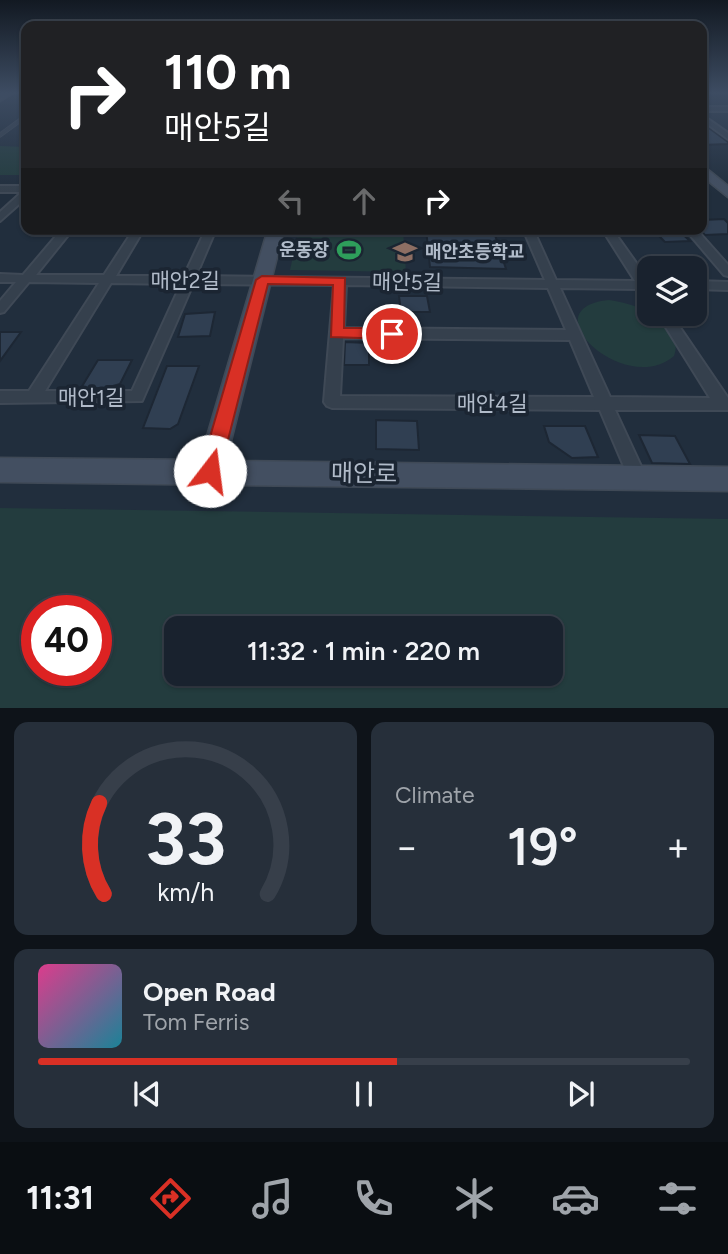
<!DOCTYPE html>
<meta charset="utf-8">
<style>
:root{--surface:#19222e;--page:#262f3a;--text:#f1f3f6;--muted:#9fa4aa;--line:#373f4a;--accent:#d93025}
body{margin:0;font-family:Figtree,"Noto Sans KR",sans-serif;background:var(--page);color:var(--text);height:100vh;display:flex;flex-direction:column;font-size:26px;white-space:nowrap}
*{box-sizing:border-box;margin:0}
p{font-size:23px;color:var(--muted)}
.icon{flex:none;width:38px;height:38px;fill:none;stroke:currentColor;stroke-width:2;stroke-linecap:round;stroke-linejoin:round}
.map{position:relative;height:708px;overflow:hidden}
.panel{display:flex;flex-direction:column;gap:14px;padding:14px;background:#0e1319;flex:1}
.panel>*{flex:none}
.banner{position:absolute;left:21px;top:21px;width:686px;height:214px;border-radius:14px;box-shadow:0 2px 5px #0004,0 0 0 2px var(--line);background:#202124;color:#fff;overflow:hidden}
.fabs{position:absolute;left:637px;top:256px;display:grid;gap:14px}
.fabs a{display:grid;place-items:center;width:70px;height:70px;border-radius:14px;background:var(--surface);box-shadow:0 2px 5px #0004,0 0 0 2px var(--line);font-size:35px}
.speed{position:absolute;left:21px;top:595px;display:flex;gap:14px;font-size:35px;font-weight:700;text-align:center}
.speed>*{display:grid;place-content:center;width:91px;height:91px;border-radius:50%;background:var(--surface);box-shadow:0 2px 5px #0004,0 0 0 2px var(--line);line-height:1}
.speed .limit{border:10px solid #d22;background:#fff;color:#111}
.pin{position:absolute;display:grid;place-items:center;width:60px;height:60px;color:#fff;margin:-30px;border:4px solid #fff;border-radius:50%;box-shadow:0 2px 7px #0007}
.me{position:absolute;width:77px;margin:-38px;rotate:15deg;stroke-linejoin:round;filter:drop-shadow(0 0 5px #0008)}
.turn{display:flex;align-items:center;gap:24px;height:147px;padding:0 28px;font-size:32px}
.turn .icon{width:91px;height:91px;stroke-width:2.5}
.turn b{display:block;font-size:49px;line-height:60px}
.lanes{display:flex;align-items:center;height:66px;padding:0 28px;background:#0003;justify-content:center;gap:35px;direction:ltr}
.lanes .off{opacity:.35}
.big{font-size:52px;font-weight:600;line-height:1.1}
.panel .tile{flex:1;display:flex;flex-direction:column;justify-content:center;gap:10px;min-width:0;padding:0 24px;border-radius:14px;background:var(--page)}
.panel .dial{align-items:center;gap:0}
.dial svg{height:182px;overflow:visible;fill:none;stroke:var(--line);stroke-width:7;stroke-linecap:round;text-anchor:middle}
.dial text{fill:var(--text);stroke:none}
.song{display:flex;align-items:center;gap:21px}
.cover{width:84px;height:84px;border-radius:10px;background:linear-gradient(135deg,hsl(330 70% 55%),hsl(190 70% 35%))}
.played{height:7px;border-radius:4px;background:linear-gradient(90deg,var(--accent) 55%,var(--line) 55%)}
.keys{display:flex;justify-content:space-around;direction:ltr}
.heat{display:flex;justify-content:space-between;align-items:center;font-size:38px;direction:ltr}
.panel .tiles{flex:1;display:grid;gap:14px;grid-template-columns:1fr 1fr}
.tile:last-child{grid-column:span 2}
.trip{position:absolute;left:164px;top:616px;width:399px;height:70px;border-radius:14px;background:var(--surface);box-shadow:0 2px 5px #0004,0 0 0 2px var(--line);font-weight:600;line-height:70px;text-align:center}
.tab-bar{display:flex;height:112px;justify-content:space-around;align-items:center;background:#0a0e12;color:var(--muted)}
.tab-bar .icon{width:49px;height:49px}
.tab-bar .current{color:var(--accent)}
.tab-bar b{font-size:32px;color:var(--text)}
.map>svg:first-child{display:block}
</style>
<div class="map">
<svg width="728" height="708" viewBox="0 0 728 708">
<rect width="100%" height="100%" fill="#212e3d"/>
<!-- green -->
<path fill="#233c3e" fill-rule="evenodd" d="M0 146 26 147V175H0Z
M299 229H403L406 272 290 270Z
M609 300C636 304 686 320 674 356 625 398 528 308 609 300Z
M0 508 728 519V708H0ZM37 611H96V670H37ZM551 628V674H177V628Z"/>
<!-- building -->
<path fill="#303f52" stroke="#1d2734" stroke-width="2" d="M702 123 728 142V144L702 145Z
M724 219 728 223V234L705 235 702 232V220Z
M426 229H452V234L495 235 506 269 430 267Z
M678 230 690 241 665 242 654 231Z
M399 296H427L430 312H401Z
M215 312 210 336 178 337 185 314Z
M0 332H21L0 361Z
M345 342 369 343V365H344Z
M98 360H132L120 384 106 388H81Z
M167 366H199L178 424 170 429 143 428Z
M376 420 417 421 419 450 376 449Z
M544 426H585L598 457 572 458 549 442Z
M639 435 675 436 690 464 652 463Z"/>
<g fill="none" stroke-linecap="round" stroke-linejoin="round">
<!-- lane casing -->
<g stroke="#3f4956" stroke-width="5">
<path id="lane" d="M0 135 26 116"/>
</g>
<!-- street casing -->
<g stroke="#3f4956" stroke-width="4">
<path id="street" d="M702 107H728V111H702Z
M702 115 728 133V139L702 120Z
M0 186H26V198L0 221V212L22 192H0Z
M62 229H73L36 275H104L134 229H144L116 276H184L206 229H216L196 276 545 280 523 229H533L556 280 635 281 602 229H612L649 281V295L644 294 640 289 560 288 610 397 710 398 657 313H670L728 398V410H615L646 477 643 483 637 485 631 483 600 410 332 408 327 406 324 402 334 285 193 284 142 401 0 403V391H29L99 283 29 282 4 312 0 313V301L16 282H0V274L23 275ZM111 283 181 284 132 391H45ZM346 285 548 288 566 330 344 328ZM343 338 570 340 594 397 340 396Z
M685 229H696L728 265V276L724 275Z
M695 281 728 282V290L695 289Z"/>
</g>
<!-- secondary casing -->
<g stroke="#3f4956" stroke-width="3">
<path id="secondary" d="M13 93 0 101V93Z
M702 165 728 186V197L702 176Z
M268 229H284L226 461 728 467V491L0 482V458L200 460Z"/>
</g>
<!-- lane -->
<use href="#lane" stroke="#35404d" stroke-width="3.5"/>
<!-- street -->
<use href="#street" fill="#35404d" fill-rule="evenodd"/>
<!-- secondary -->
<use href="#secondary" fill="#434f61" fill-rule="evenodd"/>
</g>
<!-- sky -->
<linearGradient id="sky" x2="0" y2="1"><stop stop-color="#121922"/><stop offset="0.48" stop-color="#3d4c62"/><stop offset="1" stop-color="#3d4c62" stop-opacity="0"/></linearGradient>
<rect width="728" height="193" fill="url(#sky)"/>
<!-- route -->
<path fill="#d93025" stroke="#8d1f18" stroke-width="2" d="M262 276 345 278 344 328H392L399 334 392 339 331 337 333 285 268 284 220 471 217 478 210 480 203 478 200 471 256 280Z"/>
<!-- icons -->
<defs>
<g id="stadium-bare" transform="scale(1.89)"><path d="M0-5a6.5 5 0 1 0 0 10a6.5 5 0 1 0 0-10ZM-3.5-1.8h7v3.6h-7Z" fill="#2e9e5b" stroke="#1b2532" stroke-width="2.5" paint-order="stroke"/></g>
<g id="school-bare" transform="scale(1.89)"><path d="M0-5L7-2L0 1L-7-2ZM-4 1L0 2.5L4 1V4Q0 6-4 4Z" fill="#8d6e63" stroke="#1b2532" stroke-width="2.5" paint-order="stroke"/></g>
</defs>
<g fill-rule="evenodd">
<use href="#stadium-bare" x="349" y="250"/>
<use href="#school-bare" x="405" y="252"/>
</g>
<g text-anchor="middle" dominant-baseline="central" stroke-width="7" stroke-linejoin="round" paint-order="stroke">
<!-- far-poi labels -->
<g font-size="18" font-weight="bold" fill="#b1bbc9" stroke="#1b2532" text-anchor="end">
<text x="329" y="250">운동장</text>
<text x="425" y="252" text-anchor="start">매안초등학교</text>
</g>
<!-- street labels -->
<g font-size="21" fill="#b1bbc9" stroke="#1b2532">
<text x="185" y="280">매안2길</text>
<text transform="translate(407 282) rotate(1)">매안5길</text>
<text x="91" y="397">매안1길</text>
<text x="492" y="403">매안4길</text>
</g>
<!-- near-street labels -->
<g font-size="24" fill="#b1bbc9" stroke="#1b2532">
<text transform="translate(364 473) rotate(1)">매안로</text>
</g>
</g>
</svg>
<div class="fabs">
<a><svg class="icon" aria-label="layers" viewBox="0 0 24 24"><path d="M12 4l9 5-9 5-9-5zM3 14l9 5 9-5"/></svg></a>
</div>
<div class="speed"><div class="limit">40</div></div>
<div class="pin" style="left:392px;top:334px;background:#d93025"><svg class="icon" aria-label="arrive" viewBox="0 0 24 24"><path d="M6 21V4h12l-3 4 3 4H6"/></svg></div>
<svg class="me" style="left:210px;top:471px" viewBox="-20 -20 40 40"><circle r="19" fill="#fff"/><path d="M0-13L10 11 0 6-10 11z" fill="#d93025"/></svg>
<div class="trip">11:32 · 1 min · 220 m</div>
<div class="banner">
<div class="turn"><svg class="icon" aria-label="right" viewBox="0 0 24 24"><path d="M7 20v-9h11M14 6l5 5-5 5"/></svg><div><b>110 m</b>매안5길</div></div>
<div class="lanes"><svg class="icon off" aria-label="left" viewBox="0 0 24 24"><path d="M17 20v-9H6M10 6l-5 5 5 5"/></svg><svg class="icon off" aria-label="ahead" viewBox="0 0 24 24"><path d="M12 20V5M6 11l6-6 6 6"/></svg><svg class="icon" aria-label="right" viewBox="0 0 24 24"><path d="M7 20v-9h11M14 6l5 5-5 5"/></svg></div>
</div>
</div>
<section class="panel">
<div class="tiles">
<div class="tile dial"><svg viewBox="0 0 100 80">
<path d="M14 69A42 42 0 1 1 86 69"/>
<path d="M14 69A42 42 0 0 1 12 29" stroke="#d93025"/>
<text x="50" y="56" font-size="32" font-weight="700">33</text>
<text x="50" y="72" font-size="11">km/h</text>
</svg></div>
<div class="tile"><p>Climate</p>
<div class="heat"><a>−</a><b class="big">19°</b><a>+</a></div>
</div>
<div class="tile">
<div class="song"><i class="cover"></i><div><b>Open Road</b><p>Tom Ferris</p></div></div>
<div class="played"></div>
<div class="keys"><svg class="icon" aria-label="previous" viewBox="0 0 24 24"><path d="M18 5L8 12l10 7zM5 5v14"/></svg><svg class="icon" aria-label="pause" viewBox="0 0 24 24"><path d="M8 5v14M16 5v14"/></svg><svg class="icon" aria-label="next" viewBox="0 0 24 24"><path d="M6 5l10 7-10 7zM19 5v14"/></svg></div>
</div>
</div>
</section>
<nav class="tab-bar">
<b>11:31</b>
<svg class="icon current" aria-label="directions" viewBox="0 0 24 24"><path d="M12 3l9 9-9 9-9-9zM9 14v-3h6M13 9l2 2-2 2"/></svg>
<svg class="icon" aria-label="music" viewBox="0 0 24 24"><path d="M9 18V5l10-2v13"/><circle cx="6" cy="18" r="3"/><circle cx="16" cy="16" r="3"/></svg>
<svg class="icon" aria-label="phone" viewBox="0 0 24 24"><path d="M5 4h4l2 5-3 2q2 4 5 5l2-3 5 2v4C11 20 4 13 5 4z"/></svg>
<svg class="icon" aria-label="climate" viewBox="0 0 24 24"><path d="M12 3v18M4 7l16 10M4 17L20 7"/></svg>
<svg class="icon" aria-label="car" viewBox="0 0 24 24"><path d="M5 17H2v-5l4-1 3-4h7l3 4 3 1v5h-3M9 17h6M6 11h13"/><circle cx="7" cy="17" r="2"/><circle cx="17" cy="17" r="2"/></svg>
<svg class="icon" aria-label="filters" viewBox="0 0 24 24"><path d="M4 7h16M4 17h16"/><circle cx="9" cy="7" r="2"/><circle cx="15" cy="17" r="2"/></svg>
</nav>
